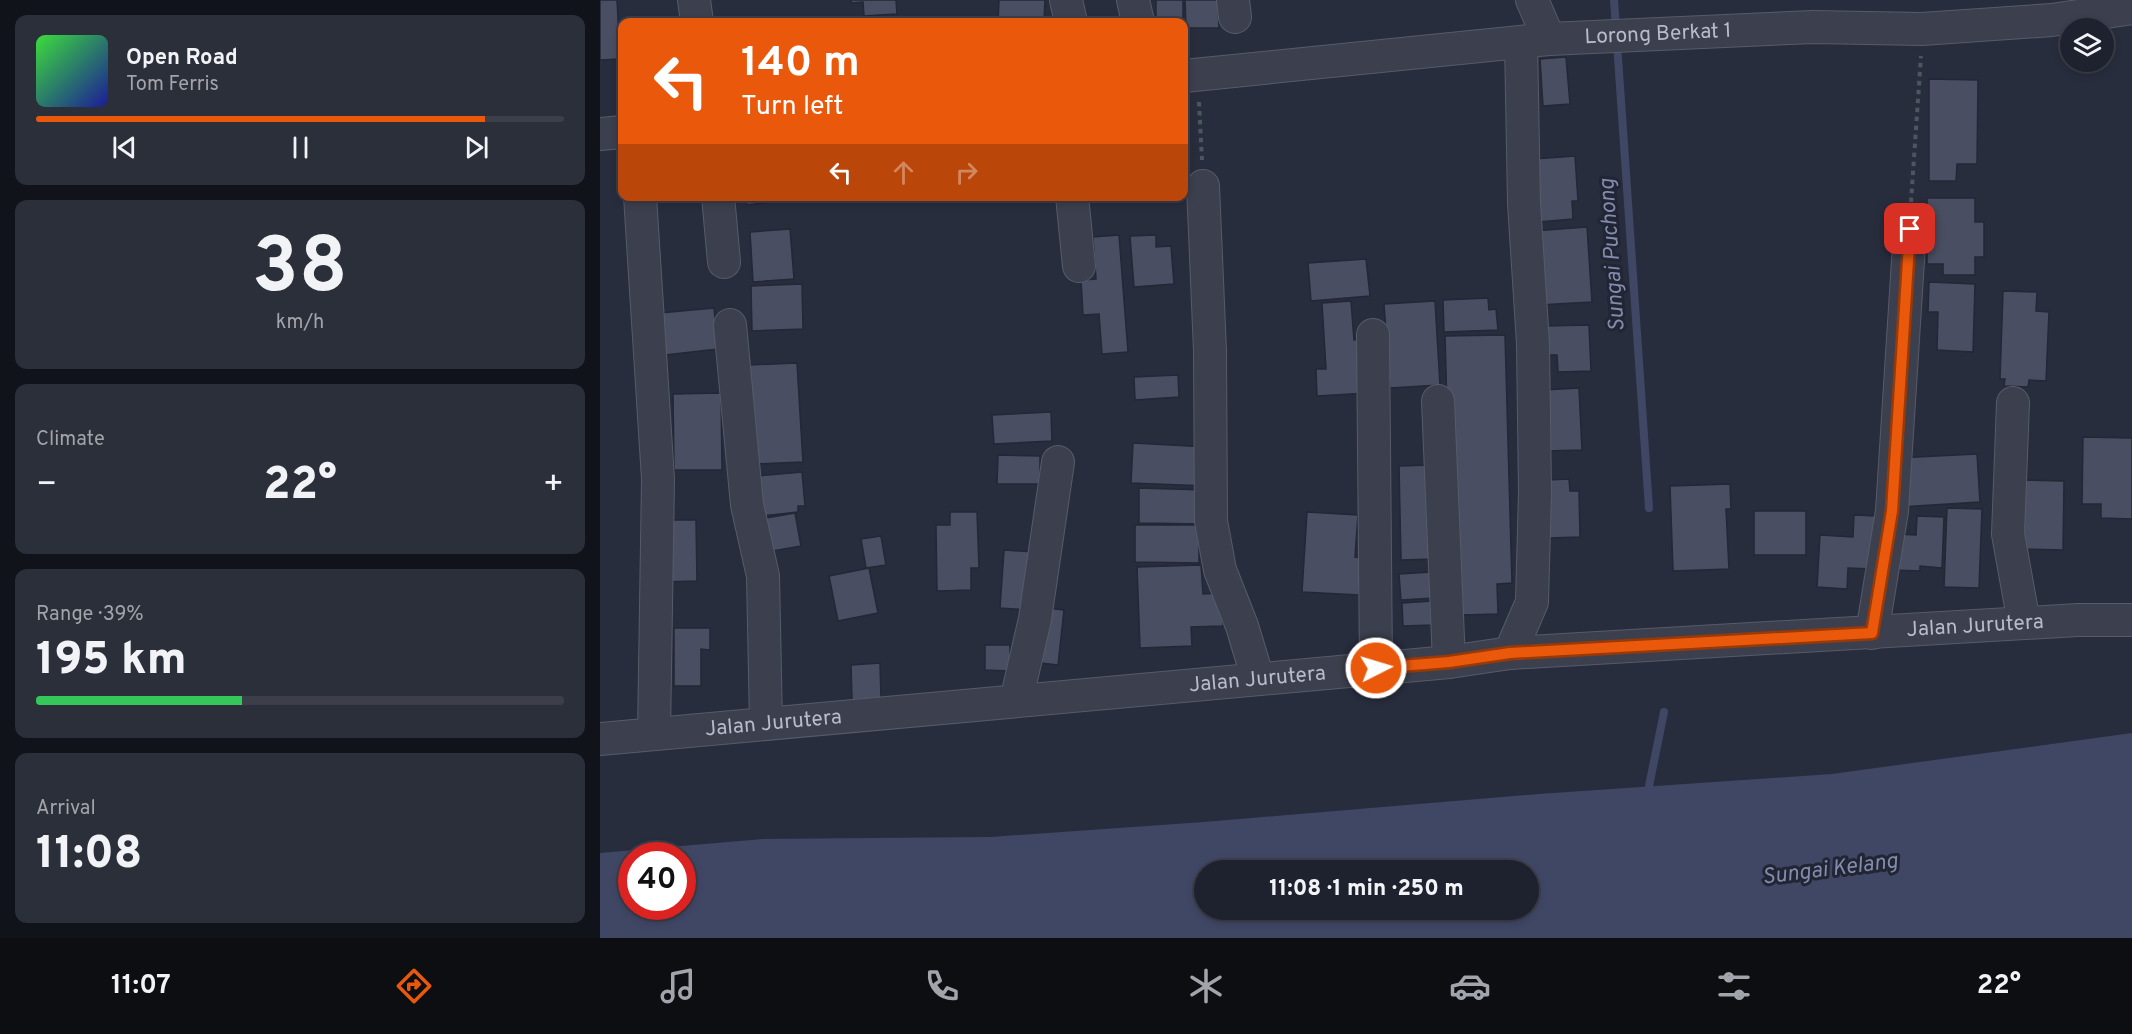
<!DOCTYPE html>
<meta charset="utf-8">
<style>
:root{--surface:#1e222e;--page:#2b2f3a;--text:#f1f3f6;--muted:#a1a4aa;--line:#3c3f4a;--accent:#ea580c}
body{margin:0;font-family:Overpass,sans-serif;background:var(--page);color:var(--text);height:100vh;display:flex;flex-direction:column;font-size:22px;white-space:nowrap}
*{box-sizing:border-box;margin:0}
p{font-size:20px;color:var(--muted)}
.icon{flex:none;width:33px;height:33px;fill:none;stroke:currentColor;stroke-width:2;stroke-linecap:round;stroke-linejoin:round}
.map{position:relative;flex:1;overflow:hidden}
.side{display:flex;flex-direction:column;gap:15px;padding:15px;background:#101319;width:600px}
.side>*{flex:none}
.hud{position:absolute;left:18px;top:18px;width:570px;height:183px;border-radius:12px;box-shadow:0 3px 9px #0003,0 0 0 2px var(--line);background:#ea580c;color:#fff;overflow:hidden}
.fabs{position:absolute;left:1460px;top:18px;display:grid;gap:12px}
.fabs a{display:grid;place-items:center;width:54px;height:54px;border-radius:50%;background:var(--surface);box-shadow:0 3px 9px #0003,0 0 0 2px var(--line);font-size:30px}
.speed{position:absolute;left:18px;top:842px;display:flex;gap:12px;font-size:30px;font-weight:700;text-align:center}
.speed>*{display:grid;place-content:center;width:78px;height:78px;border-radius:50%;background:var(--surface);box-shadow:0 3px 9px #0003,0 0 0 2px var(--line);line-height:1}
.speed .limit{border:9px solid #d22;background:#fff;color:#111}
.pin{position:absolute;display:grid;place-items:center;width:51px;height:51px;color:#fff;margin:-26px;border-radius:12px;box-shadow:0 3px 9px #0006}
.me{position:absolute;width:66px;margin:-33px;rotate:85deg;stroke-linejoin:round;filter:drop-shadow(0 0 4px #0008)}
.turn{display:flex;align-items:center;gap:21px;height:126px;padding:0 24px;font-size:27px}
.turn .icon{width:78px;height:78px;stroke-width:2.5}
.turn b{display:block;font-size:42px;line-height:51px}
.lanes{display:flex;align-items:center;height:57px;padding:0 24px;background:#0003;justify-content:center;gap:30px;direction:ltr}
.lanes .off{opacity:.35}
.big{font-size:45px;font-weight:800;line-height:1.1}
.side .tile{flex:1;display:flex;flex-direction:column;justify-content:center;gap:9px;min-width:0;padding:0 21px;border-radius:12px;background:var(--page)}
.side .dial{align-items:center;gap:0}
.dial b{font-size:78px;line-height:1}
.song{display:flex;align-items:center;gap:18px}
.cover{width:72px;height:72px;border-radius:9px;background:linear-gradient(135deg,hsl(120 70% 55%),hsl(240 70% 35%))}
.played{height:6px;border-radius:3px;background:linear-gradient(90deg,var(--accent) 85%,var(--line) 85%)}
.keys{display:flex;justify-content:space-around;direction:ltr}
.heat{display:flex;justify-content:space-between;align-items:center;font-size:33px;direction:ltr}
.charge{height:9px;border-radius:4px;background:linear-gradient(90deg,#34c759 39%,var(--line) 0)}
.trip{position:absolute;left:594px;top:860px;width:345px;height:60px;border-radius:30px;background:var(--surface);box-shadow:0 3px 9px #0003,0 0 0 2px var(--line);font-weight:800;line-height:60px;text-align:center}
.dock{display:flex;height:96px;justify-content:space-around;align-items:center;background:#0c0e12;color:var(--muted)}
.dock .icon{width:42px;height:42px}
.dock .active{color:var(--accent)}
.dock b{font-size:27px;color:var(--text)}
main{display:flex;flex:1;min-height:0}
.map>svg:first-child{display:block}
</style>
<main>
<section class="side">
<div class="tile">
<div class="song"><i class="cover"></i><div><b>Open Road</b><p>Tom Ferris</p></div></div>
<div class="played"></div>
<div class="keys"><svg class="icon" aria-label="previous" viewBox="0 0 24 24"><path d="M18 5L8 12l10 7zM5 5v14"/></svg><svg class="icon" aria-label="pause" viewBox="0 0 24 24"><path d="M8 5v14M16 5v14"/></svg><svg class="icon" aria-label="next" viewBox="0 0 24 24"><path d="M6 5l10 7-10 7zM19 5v14"/></svg></div>
</div>
<div class="tile dial"><b>38</b><p>km/h</p></div>
<div class="tile"><p>Climate</p>
<div class="heat"><a>−</a><b class="big">22°</b><a>+</a></div>
</div>
<div class="tile"><p>Range · 39%</p><b class="big">195 km</b><div class="charge"></div></div>
<div class="tile"><p>Arrival</p><b class="big">11:08</b></div>
</section>
<div class="map">
<svg width="1532" height="938" viewBox="0 0 1532 938">
<rect width="100%" height="100%" fill="#282d3e"/>
<!-- water -->
<path fill="#404765" fill-rule="evenodd" d="M1532 733V938H0V853L163 839 391 837 604 822 939 794 1232 774ZM32 855H82V906H32ZM604 870H928V909H604Z"/>
<g fill="none" stroke-linecap="round" stroke-linejoin="round">
<!-- stream -->
<path stroke="#404765" stroke-width="8" d="M1014 0 1016 28
M1017 43 1049 508
M1054 794 1049 786 1064 712"/>
</g>
<!-- building -->
<path fill="#4a4e62" stroke="#232736" stroke-width="1.5" d="M0 0H17L20 59 0 60Z
M251 0H296L297 14 264 16 263 2 251 3Z
M399 0H445L444 22H398Z
M556 0H583V22H556Z
M585 0H618L619 28H586Z
M966 57 970 104 943 106 940 59Z
M1329 79 1378 80 1377 164H1357L1356 181H1329Z
M584 112 589 148H584Z
M975 156 978 201H972L973 219 938 222 933 159Z
M145 196H186L187 200 147 205Z
M1327 198H1375V222H1384V257H1375V275H1343V264H1327Z
M987 227 992 302 938 305 933 231Z
M190 229 194 279 153 282 150 232Z
M519 235 528 352 502 354 499 314 483 315 481 280 496 279 493 237Z
M556 235V247L571 246 574 284 534 287 530 236Z
M766 259 770 296 711 301 708 263Z
M1329 282 1375 284 1373 352 1337 350 1338 312H1328Z
M202 284 203 329 152 331 151 286Z
M1403 291 1437 292 1436 311 1449 312 1446 381 1429 380 1428 387 1404 386 1405 379H1400Z
M888 298 889 310 896 309 898 330 844 332 843 300Z
M751 301 754 340 764 339 768 393 717 396 716 369H726L722 303Z
M835 301 840 385 790 388 784 304Z
M114 308 118 349 65 355 60 313Z
M989 325 991 371 958 372 957 355H945L944 326Z
M905 335 912 583 897 584 898 614 861 615 852 585 845 336Z
M197 363 203 462 155 464 148 365Z
M578 375 579 397 535 400 534 377Z
M979 388 982 450 946 451 943 390Z
M121 393 122 470H74L73 394Z
M451 412 452 441 394 444 392 415Z
M1483 437 1532 438V519L1501 518V504H1482Z
M533 443 608 447 607 486 531 483Z
M1377 454 1380 502 1300 507 1297 458Z
M398 455 440 456V484H397Z
M832 465 835 559 801 560 799 466Z
M202 472 205 506H198V512L161 516 157 476Z
M969 479 970 491H979L980 537 948 538 946 480Z
M1425 480 1464 481 1463 550 1424 549 1412 497Z
M1130 484 1131 509H1126L1129 569 1073 571 1070 486Z
M539 488 605 490 604 524 539 523Z
M1347 508 1382 509 1379 588 1344 587Z
M1154 511H1206V555H1154Z
M350 512H377L379 568H371V590L337 591 336 525H350Z
M707 512 758 515 755 557 762 558 759 595 702 592Z
M195 513 201 546 167 552 161 519Z
M1254 515 1276 516 1273 569 1248 568 1247 589 1217 587 1220 535 1253 537Z
M1317 516 1344 517 1342 568 1320 566V571L1292 570 1294 534 1316 535Z
M63 520H96L97 581 63 582Z
M535 525H599V563L535 562Z
M281 536 286 565 266 568 261 539Z
M404 550 435 552 431 610 400 608Z
M601 565 603 594 622 593 623 626 591 627 592 646 540 648 537 567Z
M269 568 278 613 238 621 229 576Z
M832 572 834 598 801 600 799 574Z
M833 601 834 625 803 626 802 603Z
M439 607 464 610 458 665 432 662Z
M74 628H110V650L101 649V686H74Z
M385 645H410V671L385 670Z
M280 663 281 698 252 700 251 665Z"/>
<g fill="none" stroke-linecap="round" stroke-linejoin="round">
<!-- minor casing -->
<g stroke="#575b69" stroke-width="34">
<g id="minor">
<path d="M94 0 97 22"/>
<path d="M466 0 471 22"/>
<path d="M533 0 538 22"/>
<path d="M633 0 635 17"/>
<path d="M932 0 949 39"/>
<path id="s1" d="M584 76 949 39 1213 27 1322 29 1452 20 1532 8"/>
<path d="M0 134 22 132"/>
<path d="M603 186 610 351 611 521 620 570 642 626 658 679"/>
<path d="M40 196 58 479 54 734"/>
<path d="M118 196 124 262"/>
<path d="M472 196 479 266"/>
<path d="M130 325 147 505 163 576 166 724"/>
<path d="M773 335 776 668"/>
<path d="M838 401 849 662"/>
<path d="M1413 403 1408 534 1424 623"/>
<path d="M1272 633 1292 511 1310 229"/>
<path d="M910 653 932 602 935 492 933 344 924 203 921 42"/>
<path d="M416 701 435 619 458 462"/>
<path id="s2" d="M0 739 849 662 910 653 1478 620H1532"/>
</g>
</g>
<!-- path -->
<path stroke="#4a575e" stroke-width="4" stroke-dasharray="4.5 4.5" stroke-linecap="butt" d="M599 102 602 160
M1311 202 1321 56"/>
<!-- minor -->
<use href="#minor" stroke="#3c404e" stroke-width="32"/>
</g>
<g fill="none" stroke-linecap="round" stroke-linejoin="round">
<!-- route casing -->
<g stroke="#983908" stroke-width="15">
<path id="route" d="M776 668 849 662 910 653 1272 633 1292 511 1310 229"/>
</g>
<!-- route -->
<use href="#route" stroke="#ea580c" stroke-width="10"/>
</g>
<g text-anchor="middle" dominant-baseline="central" stroke-width="6" stroke-linejoin="round" paint-order="stroke">
<!-- street labels -->
<g font-size="21" fill="#b9bbc9" stroke="#212534">
<text stroke="none"><textPath href="#s1" startOffset="476">Lorong Berkat 1</textPath></text>
<text stroke="none"><textPath href="#s2" startOffset="1380">Jalan Jurutera</textPath></text>
<text stroke="none"><textPath href="#s2" startOffset="660">Jalan Jurutera</textPath></text>
<text stroke="none"><textPath href="#s2" startOffset="174">Jalan Jurutera</textPath></text>
</g>
<!-- water labels -->
<g font-size="22" font-style="italic" fill="#848cad" stroke="#212534">
<text transform="translate(1013 255) rotate(-94)">Sungai Puchong</text>
<text transform="translate(1230 870) rotate(-7)">Sungai Kelang</text>
</g>
</g>
</svg>
<div class="fabs">
<a><svg class="icon" aria-label="layers" viewBox="0 0 24 24"><path d="M12 4l9 5-9 5-9-5zM3 14l9 5 9-5"/></svg></a>
</div>
<div class="speed"><div class="limit">40</div></div>
<div class="pin" style="left:1310px;top:229px;background:#d93025"><svg class="icon" aria-label="arrive" viewBox="0 0 24 24"><path d="M6 21V4h12l-3 4 3 4H6"/></svg></div>
<svg class="me" style="left:776px;top:668px" viewBox="-20 -20 40 40"><circle r="17" fill="#ea580c" stroke="#fff" stroke-width="3"/><path d="M0-11L8 9 0 5-8 9z" fill="#fff"/></svg>
<div class="trip">11:08 · 1 min · 250 m</div>
<div class="hud">
<div class="turn"><svg class="icon" aria-label="left" viewBox="0 0 24 24"><path d="M17 20v-9H6M10 6l-5 5 5 5"/></svg><div><b>140 m</b>Turn left</div></div>
<div class="lanes"><svg class="icon" aria-label="left" viewBox="0 0 24 24"><path d="M17 20v-9H6M10 6l-5 5 5 5"/></svg><svg class="icon off" aria-label="ahead" viewBox="0 0 24 24"><path d="M12 20V5M6 11l6-6 6 6"/></svg><svg class="icon off" aria-label="right" viewBox="0 0 24 24"><path d="M7 20v-9h11M14 6l5 5-5 5"/></svg></div>
</div>
</div>
</main>
<nav class="dock">
<b>11:07</b>
<svg class="icon active" aria-label="directions" viewBox="0 0 24 24"><path d="M12 3l9 9-9 9-9-9zM9 14v-3h6M13 9l2 2-2 2"/></svg>
<svg class="icon" aria-label="music" viewBox="0 0 24 24"><path d="M9 18V5l10-2v13"/><circle cx="6" cy="18" r="3"/><circle cx="16" cy="16" r="3"/></svg>
<svg class="icon" aria-label="phone" viewBox="0 0 24 24"><path d="M5 4h4l2 5-3 2q2 4 5 5l2-3 5 2v4C11 20 4 13 5 4z"/></svg>
<svg class="icon" aria-label="climate" viewBox="0 0 24 24"><path d="M12 3v18M4 7l16 10M4 17L20 7"/></svg>
<svg class="icon" aria-label="car" viewBox="0 0 24 24"><path d="M5 17H2v-5l4-1 3-4h7l3 4 3 1v5h-3M9 17h6M6 11h13"/><circle cx="7" cy="17" r="2"/><circle cx="17" cy="17" r="2"/></svg>
<svg class="icon" aria-label="filters" viewBox="0 0 24 24"><path d="M4 7h16M4 17h16"/><circle cx="9" cy="7" r="2"/><circle cx="15" cy="17" r="2"/></svg>
<b>22°</b>
</nav>
